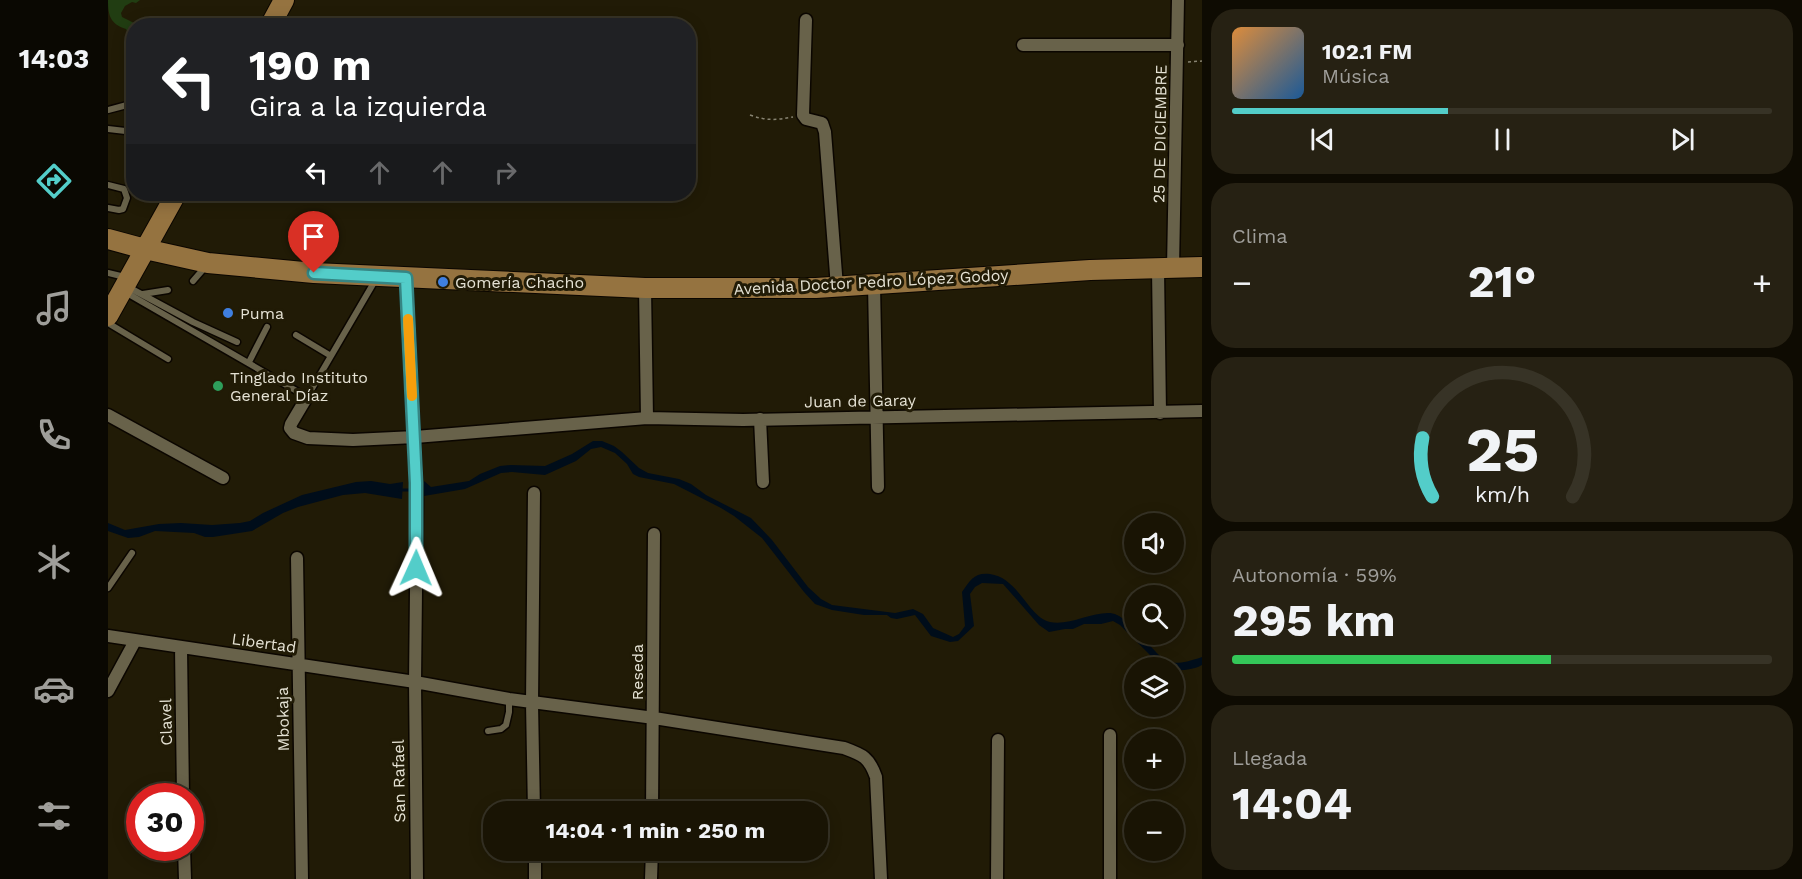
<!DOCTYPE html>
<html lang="es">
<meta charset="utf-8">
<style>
:root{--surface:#191404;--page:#262113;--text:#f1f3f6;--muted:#9f9e9a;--line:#373326;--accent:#53cdc9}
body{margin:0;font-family:"Work Sans",sans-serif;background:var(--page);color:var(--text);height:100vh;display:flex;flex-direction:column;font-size:22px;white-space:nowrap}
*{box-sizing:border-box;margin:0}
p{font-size:20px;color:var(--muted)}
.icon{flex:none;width:33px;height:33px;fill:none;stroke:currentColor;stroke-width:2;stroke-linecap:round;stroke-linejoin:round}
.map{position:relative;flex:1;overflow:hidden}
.drawer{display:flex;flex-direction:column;gap:9px;padding:9px;background:#0e0b02;width:600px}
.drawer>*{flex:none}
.hud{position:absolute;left:18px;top:18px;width:570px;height:183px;border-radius:24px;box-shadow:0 3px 15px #0003,0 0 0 2px var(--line);background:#202124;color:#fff;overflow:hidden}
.buttons{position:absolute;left:1016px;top:513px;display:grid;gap:12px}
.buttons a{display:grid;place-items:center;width:60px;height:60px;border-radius:50%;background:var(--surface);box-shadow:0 3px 15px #0003,0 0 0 2px var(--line);font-size:30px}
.speed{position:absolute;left:18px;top:783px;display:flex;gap:12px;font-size:30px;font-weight:700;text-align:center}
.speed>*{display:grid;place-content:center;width:78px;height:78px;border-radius:50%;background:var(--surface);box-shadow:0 3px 15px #0003,0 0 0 2px var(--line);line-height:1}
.speed .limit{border:9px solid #d22;background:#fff;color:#111}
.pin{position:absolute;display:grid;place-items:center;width:51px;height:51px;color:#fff;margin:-62px -26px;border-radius:50% 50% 50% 0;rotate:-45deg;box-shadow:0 0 6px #0007}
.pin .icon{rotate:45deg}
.me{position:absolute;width:66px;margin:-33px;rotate:1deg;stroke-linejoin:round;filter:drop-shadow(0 0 4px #0008)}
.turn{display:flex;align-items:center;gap:21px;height:126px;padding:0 24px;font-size:27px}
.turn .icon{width:78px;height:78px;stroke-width:2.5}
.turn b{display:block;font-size:42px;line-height:51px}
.lanes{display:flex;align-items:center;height:57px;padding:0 24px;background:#0003;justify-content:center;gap:30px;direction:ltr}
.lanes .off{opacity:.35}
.big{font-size:45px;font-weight:700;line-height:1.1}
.drawer .widget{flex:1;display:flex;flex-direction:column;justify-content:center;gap:9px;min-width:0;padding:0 21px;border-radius:24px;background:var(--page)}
.drawer .dial{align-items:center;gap:0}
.dial svg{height:156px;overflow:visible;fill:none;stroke:var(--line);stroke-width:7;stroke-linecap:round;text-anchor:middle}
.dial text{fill:var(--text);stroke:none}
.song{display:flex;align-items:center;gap:18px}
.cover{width:72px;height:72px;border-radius:9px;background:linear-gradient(135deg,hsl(30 70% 55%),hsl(210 70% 35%))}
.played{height:6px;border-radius:3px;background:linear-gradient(90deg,var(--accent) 40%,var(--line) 40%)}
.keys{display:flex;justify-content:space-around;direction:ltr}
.heat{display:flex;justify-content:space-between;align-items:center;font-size:33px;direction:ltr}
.charge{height:9px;border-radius:4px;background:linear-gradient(90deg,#34c759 59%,var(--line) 0)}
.trip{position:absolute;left:375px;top:801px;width:345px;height:60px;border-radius:24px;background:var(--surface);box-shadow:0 3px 15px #0003,0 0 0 2px var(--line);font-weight:700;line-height:60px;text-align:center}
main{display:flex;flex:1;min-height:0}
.dock{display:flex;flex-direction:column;width:108px;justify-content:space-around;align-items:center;background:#0a0802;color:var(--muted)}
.dock .icon{width:42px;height:42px}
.dock .on{color:var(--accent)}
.dock b{font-size:27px;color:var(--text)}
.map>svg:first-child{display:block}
</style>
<main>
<nav class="dock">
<b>14:03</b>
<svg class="icon on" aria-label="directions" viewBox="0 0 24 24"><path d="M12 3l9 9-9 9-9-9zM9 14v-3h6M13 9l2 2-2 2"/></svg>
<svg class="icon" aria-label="music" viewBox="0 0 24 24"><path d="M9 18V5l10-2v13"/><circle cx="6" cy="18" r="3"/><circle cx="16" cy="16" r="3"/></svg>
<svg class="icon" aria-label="phone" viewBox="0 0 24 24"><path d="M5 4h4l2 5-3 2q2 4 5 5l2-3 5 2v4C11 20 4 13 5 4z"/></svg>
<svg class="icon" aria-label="climate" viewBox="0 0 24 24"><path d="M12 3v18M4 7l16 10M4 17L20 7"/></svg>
<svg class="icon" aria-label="car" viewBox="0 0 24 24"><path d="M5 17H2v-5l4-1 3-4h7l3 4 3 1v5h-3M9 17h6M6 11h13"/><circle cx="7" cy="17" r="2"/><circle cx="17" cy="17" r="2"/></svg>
<svg class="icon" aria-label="filters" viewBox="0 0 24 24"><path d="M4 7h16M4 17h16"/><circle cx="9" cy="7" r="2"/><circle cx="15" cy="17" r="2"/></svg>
</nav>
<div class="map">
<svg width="1094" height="879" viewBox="0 0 1094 879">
<rect width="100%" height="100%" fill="#211b06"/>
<!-- green -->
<path fill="#213d12" d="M0 0H32L28 3 24 2 17 6 13 13 14 17 30 25 26 26 25 39 22 37 18 29C2 24 0 15 0 0Z"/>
<!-- water -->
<path fill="#000d1a" d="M485 441H494L506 446 514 452 531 468 540 473 571 479 583 484 598 495 643 518 664 540 700 587 713 599 724 605 787 613 805 609 815 614 825 628 845 637 851 634 857 626 854 592C862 580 867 572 882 574 911 578 920 617 942 622 962 627 993 607 1009 615 1016 618 1021 625 1026 630V634L1031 635C1057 658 1054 671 1094 657V665C1085 670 1075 670 1065 671V668L1054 667 1012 625 1005 621 993 624H976L965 629H957L941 632 931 625 895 584 874 583 867 587 862 594 866 626 850 641 842 642 823 636 807 615 789 619 783 618 779 615H756L724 610 707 604 696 592 654 538 626 516 613 508 566 484 531 477 525 474 519 464 507 453 493 447 483 449 468 461 437 475 404 472 393 473 357 489 316 496V481L323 487 361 481 372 474 392 466 403 465 437 466 464 454Z
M263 481 282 484 295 482 294 499 257 493 235 495 190 507 175 513 144 531 105 537H97L86 533 47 531 31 537 20 538 0 531V523L17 530 51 524 73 523 104 525 132 523 142 521 155 513 194 495 248 482Z"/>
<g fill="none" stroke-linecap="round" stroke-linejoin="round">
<!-- stream -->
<path stroke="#000d1a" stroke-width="3" d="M292 490H306"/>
<!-- service casing -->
<g stroke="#0b0600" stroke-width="9">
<path id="service" d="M0 110 19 105H26
M0 129 26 132
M0 185 16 189 19 198 15 209 11 210 0 208
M0 273 17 277
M85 281 98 266
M20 287 85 322 129 342
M17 292 199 397 268 279
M35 294 60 290
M0 323 60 359
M188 335 223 356
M141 362 159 327
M0 588 24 553
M380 731 393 729 398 725 401 712V699"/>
</g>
<!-- minor casing -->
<g stroke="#0b0600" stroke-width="15">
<path id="minor" d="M698 20 695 115 698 119 714 123 717 132 729 287
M915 45H1070
M1065 268 1070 0
M1050 269 1052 413
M298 278 309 500 307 682 309 879
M766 285 770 487
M537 288 539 418 635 420 1094 411
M199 397 183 424 182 428 186 433 200 438 245 440 307 437 539 418
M0 415 115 478
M652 419 655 482
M426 493 424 703 426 812
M189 558 194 879
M0 636 307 682 401 699 546 718 736 748C755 755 761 757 768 777L773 879
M73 648 75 796
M0 691 27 641
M1002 735V879
M544 812 546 534
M76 848 77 879
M427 850V879
M543 879 544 850
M889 879 890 740"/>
</g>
<!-- primary casing -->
<g stroke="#0b0600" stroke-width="22">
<path id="primary" d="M162 26 176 0
M0 239 37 249 100 263 206 273 537 288H708L982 270 1094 267
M0 316 68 194"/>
</g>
<!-- path -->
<path stroke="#878371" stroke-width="1.5" stroke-dasharray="3 3" stroke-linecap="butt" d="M1080 62 1094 61
M642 115C658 121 669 120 685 117"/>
<!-- service -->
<use href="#service" stroke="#68624a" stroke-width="6"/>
<!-- minor -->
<use href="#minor" stroke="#68624a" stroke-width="12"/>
<!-- primary -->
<use href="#primary" stroke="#957340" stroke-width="20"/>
</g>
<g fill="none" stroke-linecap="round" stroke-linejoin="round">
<!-- route casing -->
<g stroke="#368583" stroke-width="15">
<path id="route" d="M206 273 298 278 308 483V568"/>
</g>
<!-- route -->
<use href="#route" stroke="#53cdc9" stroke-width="10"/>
<!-- slow -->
<path stroke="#f59e0b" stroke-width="10" d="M300 319 304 396"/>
</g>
<!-- markers -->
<g fill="#3f7fe0" stroke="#211b06" stroke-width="2">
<circle cx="335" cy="282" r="6"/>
<circle cx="120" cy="313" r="6"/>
</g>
<circle fill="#2e9e5b" stroke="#211b06" stroke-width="2" cx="110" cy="386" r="6"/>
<g text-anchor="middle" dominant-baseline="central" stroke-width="6" stroke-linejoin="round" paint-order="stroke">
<!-- street labels -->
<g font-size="16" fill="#e5e2d4" stroke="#211b06">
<text transform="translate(1052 134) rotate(-89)">25 DE DICIEMBRE</text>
<text transform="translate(763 282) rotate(-3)">Avenida Doctor Pedro López Godoy</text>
<text transform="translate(752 401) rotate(-1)">Juan de Garay</text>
<text transform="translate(156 643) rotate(8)">Libertad</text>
<text transform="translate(529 672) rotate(-90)">Reseda</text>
<text transform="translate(175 719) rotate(-91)">Mbokaja</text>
<text transform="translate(58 722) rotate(-91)">Clavel</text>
<text transform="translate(291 781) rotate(-91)">San Rafael</text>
</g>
<!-- poi labels -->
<g font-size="16" fill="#e5e2d4" stroke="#211b06" text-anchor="start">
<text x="347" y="282">Gomería Chacho</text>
<text x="132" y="313">Puma</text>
<text x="122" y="377">Tinglado Instituto<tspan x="122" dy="18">General Díaz</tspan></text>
</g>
</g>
</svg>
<div class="buttons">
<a><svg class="icon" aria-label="sound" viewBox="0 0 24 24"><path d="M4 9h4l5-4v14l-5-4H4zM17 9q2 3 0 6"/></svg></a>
<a><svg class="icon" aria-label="search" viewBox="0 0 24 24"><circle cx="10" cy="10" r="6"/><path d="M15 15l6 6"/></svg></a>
<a><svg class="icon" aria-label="layers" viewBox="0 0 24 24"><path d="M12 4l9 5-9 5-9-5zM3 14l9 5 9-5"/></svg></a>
<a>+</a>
<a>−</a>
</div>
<div class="speed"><div class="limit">30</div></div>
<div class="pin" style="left:206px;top:273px;background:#d93025"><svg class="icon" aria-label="arrive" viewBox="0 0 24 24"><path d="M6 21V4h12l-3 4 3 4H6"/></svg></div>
<svg class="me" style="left:308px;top:568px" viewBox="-20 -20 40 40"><path d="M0-17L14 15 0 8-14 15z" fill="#53cdc9" stroke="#fff" stroke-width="4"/></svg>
<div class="trip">14:04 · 1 min · 250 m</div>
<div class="hud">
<div class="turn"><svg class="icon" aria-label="left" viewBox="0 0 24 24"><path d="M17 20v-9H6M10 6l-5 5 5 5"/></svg><div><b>190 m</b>Gira a la izquierda</div></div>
<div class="lanes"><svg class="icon" aria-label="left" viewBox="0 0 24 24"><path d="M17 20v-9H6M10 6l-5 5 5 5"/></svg><svg class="icon off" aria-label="ahead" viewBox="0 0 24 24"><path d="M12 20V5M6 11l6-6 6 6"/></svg><svg class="icon off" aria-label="ahead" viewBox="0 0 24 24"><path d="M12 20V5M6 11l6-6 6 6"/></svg><svg class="icon off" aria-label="right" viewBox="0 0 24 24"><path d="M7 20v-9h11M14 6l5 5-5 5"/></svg></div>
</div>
</div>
<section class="drawer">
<div class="widget">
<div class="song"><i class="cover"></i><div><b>102.1 FM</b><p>Música</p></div></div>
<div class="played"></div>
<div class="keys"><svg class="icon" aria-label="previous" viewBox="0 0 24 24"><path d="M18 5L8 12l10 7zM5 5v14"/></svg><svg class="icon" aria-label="pause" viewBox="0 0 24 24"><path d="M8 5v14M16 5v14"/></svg><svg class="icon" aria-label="next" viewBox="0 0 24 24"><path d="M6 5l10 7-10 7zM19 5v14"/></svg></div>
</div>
<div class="widget"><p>Clima</p>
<div class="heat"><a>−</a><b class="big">21°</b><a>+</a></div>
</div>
<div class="widget dial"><svg viewBox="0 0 100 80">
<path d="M14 69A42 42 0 1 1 86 69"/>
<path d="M14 69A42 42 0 0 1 9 39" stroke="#53cdc9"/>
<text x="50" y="56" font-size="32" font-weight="700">25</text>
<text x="50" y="72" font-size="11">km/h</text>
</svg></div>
<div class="widget"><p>Autonomía · 59%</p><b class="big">295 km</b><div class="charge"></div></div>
<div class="widget"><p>Llegada</p><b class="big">14:04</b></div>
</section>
</main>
